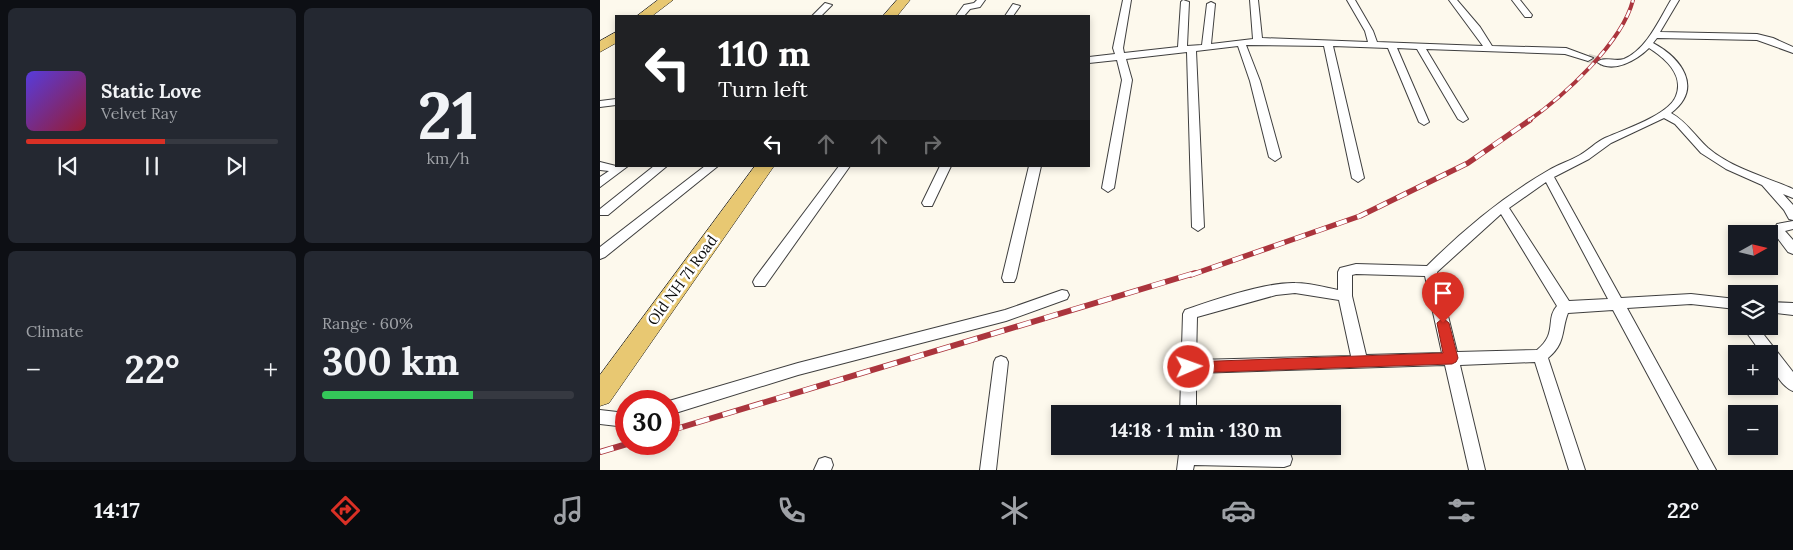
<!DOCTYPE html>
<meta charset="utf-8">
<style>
:root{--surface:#171b24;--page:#242831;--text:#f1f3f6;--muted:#9ea1a6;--line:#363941;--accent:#d93025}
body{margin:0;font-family:Lora,serif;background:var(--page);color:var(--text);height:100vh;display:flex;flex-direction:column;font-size:19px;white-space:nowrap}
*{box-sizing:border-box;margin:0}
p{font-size:16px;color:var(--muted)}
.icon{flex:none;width:28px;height:28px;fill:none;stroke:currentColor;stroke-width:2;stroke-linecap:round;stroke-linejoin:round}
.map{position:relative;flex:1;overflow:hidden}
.side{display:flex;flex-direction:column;gap:8px;padding:8px;background:#0d0f14;width:600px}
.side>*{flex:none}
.top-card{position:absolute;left:15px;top:15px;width:475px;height:152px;border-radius:0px;box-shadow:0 2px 8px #0003;background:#202124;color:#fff;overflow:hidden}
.needle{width:32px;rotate:82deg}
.buttons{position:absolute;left:1128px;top:225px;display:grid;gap:10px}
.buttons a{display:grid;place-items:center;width:50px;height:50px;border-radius:0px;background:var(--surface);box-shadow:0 2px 8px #0003;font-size:25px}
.speed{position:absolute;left:15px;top:390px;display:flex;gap:10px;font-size:25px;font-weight:700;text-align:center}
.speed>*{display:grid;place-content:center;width:65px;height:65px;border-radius:50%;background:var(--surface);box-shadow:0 2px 8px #0003;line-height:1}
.speed .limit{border:8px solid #d22;background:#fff;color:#111}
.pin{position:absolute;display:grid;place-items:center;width:42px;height:42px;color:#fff;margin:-51px -21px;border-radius:50% 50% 50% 0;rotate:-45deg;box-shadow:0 0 5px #0007}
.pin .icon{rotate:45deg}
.me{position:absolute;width:55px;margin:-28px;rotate:88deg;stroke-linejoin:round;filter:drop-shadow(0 0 4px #0008)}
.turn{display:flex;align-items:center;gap:18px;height:105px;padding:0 20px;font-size:22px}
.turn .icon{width:65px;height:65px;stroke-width:2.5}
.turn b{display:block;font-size:35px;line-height:42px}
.lanes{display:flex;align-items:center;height:48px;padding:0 20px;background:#0003;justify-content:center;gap:25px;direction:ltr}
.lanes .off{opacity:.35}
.big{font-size:38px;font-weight:700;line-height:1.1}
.side .tile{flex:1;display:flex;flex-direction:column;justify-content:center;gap:8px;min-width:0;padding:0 18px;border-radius:8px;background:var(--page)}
.side .dial{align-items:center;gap:0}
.dial b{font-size:65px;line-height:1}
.song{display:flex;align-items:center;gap:15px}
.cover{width:60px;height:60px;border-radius:8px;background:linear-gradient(135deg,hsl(250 70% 55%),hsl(350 70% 35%))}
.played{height:5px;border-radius:2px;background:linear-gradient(90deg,var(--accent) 55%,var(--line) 55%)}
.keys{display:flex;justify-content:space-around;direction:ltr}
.heat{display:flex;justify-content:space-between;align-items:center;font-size:28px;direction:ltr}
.charge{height:8px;border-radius:4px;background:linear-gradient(90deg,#34c759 60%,var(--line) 0)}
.side .tiles{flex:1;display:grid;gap:8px;grid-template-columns:repeat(2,1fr)}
.trip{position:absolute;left:451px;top:405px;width:290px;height:50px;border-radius:0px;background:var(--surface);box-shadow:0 2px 8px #0003;font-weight:700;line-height:50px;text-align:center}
.menu{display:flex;height:80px;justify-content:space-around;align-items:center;background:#090b0e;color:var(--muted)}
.menu .icon{width:35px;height:35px}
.menu .selected{color:var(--accent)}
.menu b{font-size:22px;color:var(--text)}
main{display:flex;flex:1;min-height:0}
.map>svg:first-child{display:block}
</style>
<main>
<section class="side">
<div class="tiles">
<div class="tile">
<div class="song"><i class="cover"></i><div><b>Static Love</b><p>Velvet Ray</p></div></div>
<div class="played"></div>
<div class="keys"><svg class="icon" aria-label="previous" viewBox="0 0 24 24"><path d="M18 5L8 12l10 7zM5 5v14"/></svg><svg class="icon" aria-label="pause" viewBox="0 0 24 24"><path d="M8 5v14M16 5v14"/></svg><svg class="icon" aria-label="next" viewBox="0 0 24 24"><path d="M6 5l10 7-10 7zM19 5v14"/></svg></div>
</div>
<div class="tile dial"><b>21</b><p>km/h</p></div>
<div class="tile"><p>Climate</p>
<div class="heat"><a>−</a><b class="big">22°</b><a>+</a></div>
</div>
<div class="tile"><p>Range · 60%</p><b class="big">300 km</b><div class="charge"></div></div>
</div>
</section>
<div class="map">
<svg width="1193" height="470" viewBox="0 0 1193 470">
<rect width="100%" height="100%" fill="#fdf9ed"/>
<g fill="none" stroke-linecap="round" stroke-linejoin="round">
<!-- street-tunnel -->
<path stroke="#d9d5cb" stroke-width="9" stroke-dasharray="9 4.5" stroke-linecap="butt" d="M988 58 1002 62"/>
<!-- street casing -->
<g stroke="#3f3f3f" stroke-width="2">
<path id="street" d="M377 0H385L380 7 370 9 364 16H356L364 5 374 3Z
M523 0H531L523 48 524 53 578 47 581 2 583 0 589 2 587 46 602 45 607 4 611 2 615 4 611 44 653 39 650 0H658L662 38 768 42 765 31 747 0H755L773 31 777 42 883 46 849 0H857L880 27 892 46 966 48 993 58 988 61 965 54 826 49 868 119 863 122 858 119 817 49 797 48 829 122 824 125 819 122 788 48 733 46 764 178 758 182 752 178 724 46 646 45 660 81 681 157 675 161 669 157 650 81 638 46 596 51 604 227 598 231 592 227 587 52 526 59 532 80 514 188 508 192 502 188 522 80 517 60 489 63V57L515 54 513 48Z
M912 0H920L932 15 931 17H925Z
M1071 0H1079L1060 32 1157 34 1173 38 1193 47V53L1157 40 1057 38 1053 43C1081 58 1104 88 1071 113 1087 122 1095 136 1108 148 1131 168 1166 177 1193 189V198L1183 194 1193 205V220L1189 219 1184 210 1162 185 1126 169 1101 153 1075 124 1064 118 1011 143 989 159 954 177 1021 298 1091 294 1136 299V309L1091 304 1027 308 1116 470H1099L1013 310 968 313C961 331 966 343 948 358L985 470H969L935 362 860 365 885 470H869L845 365 596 373V414H580L583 314 585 310C613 300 667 282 695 283 710 283 724 287 738 290V272L740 268 756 264 827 266C864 229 904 196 949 170 959 164 970 161 980 155 989 150 996 142 1005 138 1023 130 1069 115 1076 96 1084 76 1067 60 1052 50L1049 48C1037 60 1013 74 997 62 1004 56 1015 62 1024 59 1047 49 1059 20 1071 0ZM946 182 1008 299 969 301 909 208ZM901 214 957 306C945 319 958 333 937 350L857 352 837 272ZM756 274 825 276 842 353 766 355 752 296V275ZM695 293 739 300 751 356 596 360 597 317 676 295Z
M225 3 232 5 221 16H212Z
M413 4 420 6 413 16H405Z
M16 99V105L0 107V101Z
M0 162 16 166H28L0 187V177L9 171 0 170Z
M54 166H67L8 215H0V209Z
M105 166H118L5 257 0 259V247Z
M239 166H250L165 286H155L153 282 155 278Z
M340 166H351L332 206H324L322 203Z
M429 166H441L416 278 414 282H404L402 278Z
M1193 221V229L1185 231 1193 240V254L1188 252 1173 232 1177 224Z
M462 290 467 291 469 295 467 299 406 321 198 375 69 415V401L198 363 405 310Z
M1169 302 1193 303V315L1169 312Z
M1142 326H1157L1193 372V391C1181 386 1169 366 1169 354H1162Z
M401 356 406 358 408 362 396 470H380L394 362 396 358Z
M0 410 26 413V427L0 424Z
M580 446H596V449L684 451 690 453 692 459 690 465 684 467 594 465 593 470H577Z
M225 457 231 459 233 465 231 470H214L219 459Z"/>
</g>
<!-- primary casing -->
<g stroke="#1d1d1d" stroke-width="1">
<path id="primary" d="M58 0H73L52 16H37Z
M297 0H310L297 16H283Z
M16 32V43L0 52V41Z
M155 166H174L9 403 0 406V375Z"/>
</g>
<!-- street -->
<use href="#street" fill="#fff" fill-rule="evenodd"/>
<!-- primary -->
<use href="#primary" fill="#e8c872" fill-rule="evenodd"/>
<!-- rail-far2 casing -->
<g stroke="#ab353d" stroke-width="4">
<path id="rail-far2" d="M928 121C964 96 1022 43 1033 0"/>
</g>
<!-- rail-far1 casing -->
<g stroke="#ab353d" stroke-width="5.5">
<path id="rail-far1" d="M591 275 760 216 868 163 930 120"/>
</g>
<!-- rail casing -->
<g stroke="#ab353d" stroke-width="6">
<path id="rail" d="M69 431 595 273
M0 452 27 444"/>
</g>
<!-- rail-far2 -->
<use href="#rail-far2" stroke="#fff" stroke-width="2.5" stroke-dasharray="8" stroke-linecap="butt"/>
<!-- rail-far1 -->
<use href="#rail-far1" stroke="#fff" stroke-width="4" stroke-dasharray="11" stroke-linecap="butt"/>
<!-- rail -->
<use href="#rail" stroke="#fff" stroke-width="4.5" stroke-dasharray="14" stroke-linecap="butt"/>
</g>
<!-- route -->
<path fill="#d93025" stroke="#8d1f18" d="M843 318 849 323 858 358 856 362 852 364 589 373 585 372 583 367 585 363 589 362 843 353 837 323Z"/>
<g text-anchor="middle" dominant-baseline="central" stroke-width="5" stroke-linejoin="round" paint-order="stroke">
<!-- street labels -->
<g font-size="15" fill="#0c0c0c" stroke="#fff">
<text transform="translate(82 280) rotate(-54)">Old NH 71 Road</text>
</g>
</g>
</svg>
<div class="buttons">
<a><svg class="needle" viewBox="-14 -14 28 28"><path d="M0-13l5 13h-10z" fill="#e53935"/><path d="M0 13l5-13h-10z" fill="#9ea1a6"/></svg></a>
<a><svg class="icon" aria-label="layers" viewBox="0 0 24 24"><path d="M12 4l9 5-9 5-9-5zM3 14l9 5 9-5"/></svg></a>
<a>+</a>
<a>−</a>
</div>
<div class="speed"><div class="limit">30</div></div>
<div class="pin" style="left:843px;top:323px;background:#d93025"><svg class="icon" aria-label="arrive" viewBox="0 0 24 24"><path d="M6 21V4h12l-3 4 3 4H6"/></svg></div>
<svg class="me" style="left:589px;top:367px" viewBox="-20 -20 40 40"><circle r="17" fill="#d93025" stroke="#fff" stroke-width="3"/><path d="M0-11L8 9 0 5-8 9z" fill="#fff"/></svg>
<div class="trip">14:18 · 1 min · 130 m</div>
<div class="top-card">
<div class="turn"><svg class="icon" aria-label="left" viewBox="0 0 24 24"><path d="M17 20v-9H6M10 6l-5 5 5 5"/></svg><div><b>110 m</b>Turn left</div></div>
<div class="lanes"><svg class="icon" aria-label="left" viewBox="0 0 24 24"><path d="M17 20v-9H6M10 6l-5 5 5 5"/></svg><svg class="icon off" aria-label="ahead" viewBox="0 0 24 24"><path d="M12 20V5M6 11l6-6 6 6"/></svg><svg class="icon off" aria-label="ahead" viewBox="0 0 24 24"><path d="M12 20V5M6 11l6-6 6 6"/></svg><svg class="icon off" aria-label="right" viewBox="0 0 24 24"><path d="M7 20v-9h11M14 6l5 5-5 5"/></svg></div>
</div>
</div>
</main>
<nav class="menu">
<b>14:17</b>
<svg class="icon selected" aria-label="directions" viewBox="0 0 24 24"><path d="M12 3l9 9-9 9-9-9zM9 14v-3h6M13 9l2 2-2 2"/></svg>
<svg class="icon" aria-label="music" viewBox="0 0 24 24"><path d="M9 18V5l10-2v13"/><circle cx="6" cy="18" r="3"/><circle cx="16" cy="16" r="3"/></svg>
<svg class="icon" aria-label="phone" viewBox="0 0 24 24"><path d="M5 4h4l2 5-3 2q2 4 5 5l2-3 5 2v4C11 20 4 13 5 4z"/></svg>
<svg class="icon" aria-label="climate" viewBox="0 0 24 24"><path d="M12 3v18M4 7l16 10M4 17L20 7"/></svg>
<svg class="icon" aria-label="car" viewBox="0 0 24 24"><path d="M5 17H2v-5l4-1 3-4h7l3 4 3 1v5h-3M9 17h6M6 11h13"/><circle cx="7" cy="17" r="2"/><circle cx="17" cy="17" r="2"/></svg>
<svg class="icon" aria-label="filters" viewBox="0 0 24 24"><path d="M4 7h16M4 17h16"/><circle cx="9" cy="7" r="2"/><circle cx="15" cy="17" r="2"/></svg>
<b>22°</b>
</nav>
